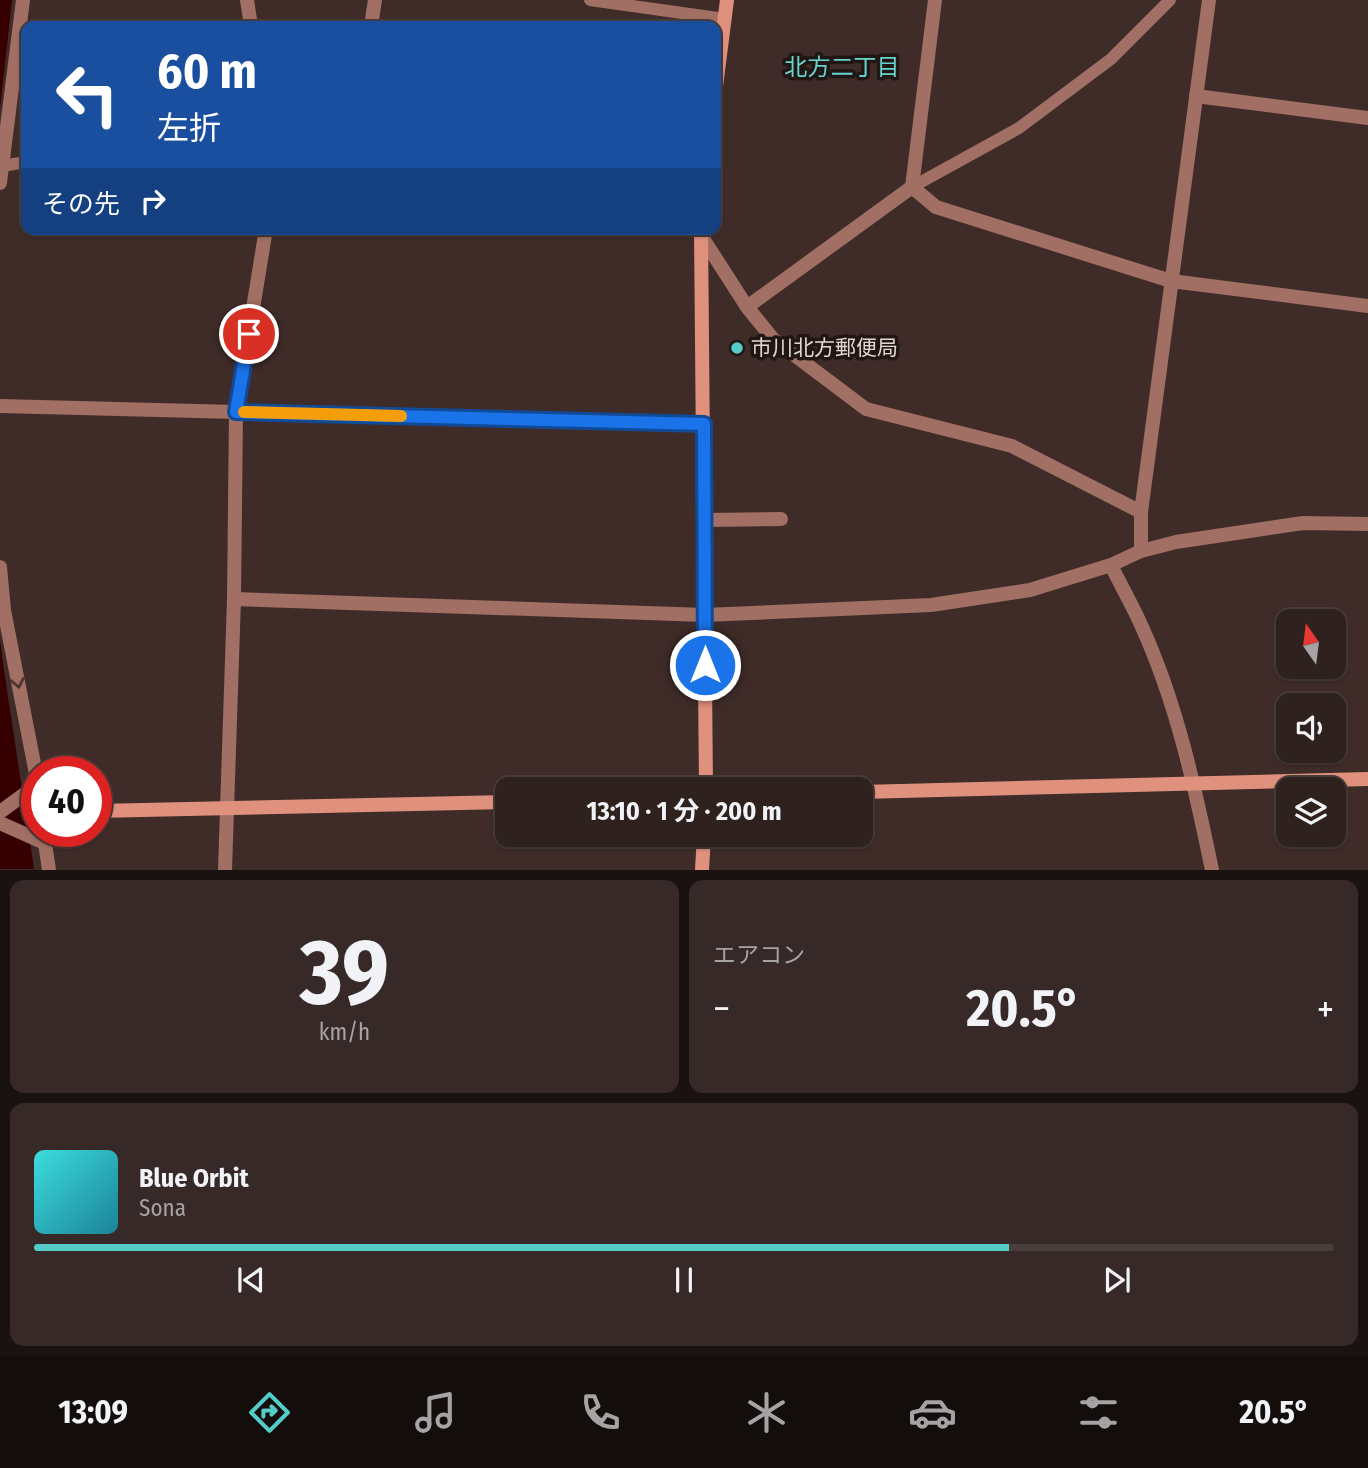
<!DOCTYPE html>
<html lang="ja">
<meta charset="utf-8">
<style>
:root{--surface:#2f211e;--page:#372927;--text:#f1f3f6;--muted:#a7a3a4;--line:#4a3e3c;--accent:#54cdc8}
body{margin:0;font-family:"Fira Sans Condensed","Noto Sans JP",sans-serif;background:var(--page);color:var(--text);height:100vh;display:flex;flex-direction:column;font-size:26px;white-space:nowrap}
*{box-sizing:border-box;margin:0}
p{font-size:23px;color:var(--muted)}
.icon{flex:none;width:38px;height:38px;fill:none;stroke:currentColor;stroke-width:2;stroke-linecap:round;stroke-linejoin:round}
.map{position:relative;height:870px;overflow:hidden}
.panel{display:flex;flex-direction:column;gap:10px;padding:10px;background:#1a1210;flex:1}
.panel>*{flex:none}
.guide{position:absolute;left:21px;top:21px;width:700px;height:214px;border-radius:14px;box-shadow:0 2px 5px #0004,0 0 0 2px var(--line);background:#1a4fa0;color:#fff;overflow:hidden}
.needle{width:46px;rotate:346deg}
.buttons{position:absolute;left:1276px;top:609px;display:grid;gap:14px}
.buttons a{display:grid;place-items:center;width:70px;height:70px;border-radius:14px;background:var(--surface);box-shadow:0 2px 5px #0004,0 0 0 2px var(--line);font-size:35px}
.speed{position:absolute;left:21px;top:756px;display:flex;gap:14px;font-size:35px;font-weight:700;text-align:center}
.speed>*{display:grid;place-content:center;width:91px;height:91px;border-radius:50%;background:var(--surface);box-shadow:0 2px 5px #0004,0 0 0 2px var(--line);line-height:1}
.speed .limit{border:10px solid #d22;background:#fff;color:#111}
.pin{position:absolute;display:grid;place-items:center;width:60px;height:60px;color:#fff;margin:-30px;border:4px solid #fff;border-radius:50%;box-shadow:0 2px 7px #0007}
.me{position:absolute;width:77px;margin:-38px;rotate:0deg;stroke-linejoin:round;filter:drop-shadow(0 0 5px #0008)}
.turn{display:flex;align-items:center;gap:24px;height:147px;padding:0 21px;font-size:32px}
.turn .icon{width:91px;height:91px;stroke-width:2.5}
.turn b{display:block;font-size:49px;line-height:60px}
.then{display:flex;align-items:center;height:66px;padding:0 21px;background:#0003;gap:14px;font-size:26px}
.big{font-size:52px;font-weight:700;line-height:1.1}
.panel .widget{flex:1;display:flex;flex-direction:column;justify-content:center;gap:10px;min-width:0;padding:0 24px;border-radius:14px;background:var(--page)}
.panel .dial{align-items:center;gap:0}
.dial b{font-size:91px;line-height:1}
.song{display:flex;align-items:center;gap:21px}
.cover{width:84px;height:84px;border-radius:10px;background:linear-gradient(135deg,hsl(180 70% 55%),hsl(190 70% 35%))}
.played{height:7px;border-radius:4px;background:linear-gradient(90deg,var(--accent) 75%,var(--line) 75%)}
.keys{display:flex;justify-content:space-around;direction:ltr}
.heat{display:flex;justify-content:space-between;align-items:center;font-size:38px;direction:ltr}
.panel .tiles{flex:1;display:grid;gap:10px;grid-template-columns:1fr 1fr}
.widget:last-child{grid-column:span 2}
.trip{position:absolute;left:495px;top:777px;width:378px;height:70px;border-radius:14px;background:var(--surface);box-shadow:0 2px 5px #0004,0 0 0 2px var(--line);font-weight:700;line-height:70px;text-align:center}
.tabs{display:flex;height:112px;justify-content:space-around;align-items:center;background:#130d0c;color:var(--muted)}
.tabs .icon{width:49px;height:49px}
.tabs .on{color:var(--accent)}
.tabs b{font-size:32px;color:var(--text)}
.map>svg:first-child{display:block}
</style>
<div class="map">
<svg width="1368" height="870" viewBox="0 0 1368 870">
<rect width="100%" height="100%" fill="#3f2c28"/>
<!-- water -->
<path fill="#370000" d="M0 0H12L0 109Z
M0 639 4 670 34 869H0Z"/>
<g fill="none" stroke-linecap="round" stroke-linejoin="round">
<!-- lane -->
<path stroke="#a16f63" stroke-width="12" d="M590 0 725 19
M2 166 26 162
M912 187 1019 128 1111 59 1170 0"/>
<!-- street -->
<path stroke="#a16f63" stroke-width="14" d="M247 0 251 26
M371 26 375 0
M1196 96 1368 118
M0 183 23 0
M912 187 936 207 1171 281 1368 306
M702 237 747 307 773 339 866 409 1012 446 1141 512
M747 307 912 187 935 0
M0 406 704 424
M705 520 781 519
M1141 551V512L1209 0
M1111 565C1121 586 1133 606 1142 627 1177 704 1195 788 1212 870
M0 567 4 610 37 779
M234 599 705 615 931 605 1030 590 1111 565 1141 551 1176 542 1303 523 1368 524
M0 812 37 785
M0 823 45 843
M48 831 45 843 49 870
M225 870 234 599 236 412 266 229"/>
<!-- secondary -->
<path stroke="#e0917e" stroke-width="14" d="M716 86 727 0
M701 229 706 789
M861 792 1368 779
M96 811 508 802
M702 870 704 835"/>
</g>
<!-- one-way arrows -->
<defs><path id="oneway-chevron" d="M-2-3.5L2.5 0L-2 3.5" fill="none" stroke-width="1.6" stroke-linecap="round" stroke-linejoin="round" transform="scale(1.75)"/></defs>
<use stroke="#4d3630" href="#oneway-chevron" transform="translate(18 683) rotate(79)"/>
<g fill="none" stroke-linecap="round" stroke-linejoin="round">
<!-- route casing -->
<g stroke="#114b97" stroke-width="18">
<path id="route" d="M249 334 236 412 704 424 705 665"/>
</g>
<!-- route -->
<use href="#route" stroke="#1a73e8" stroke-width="12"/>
<!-- slow -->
<path stroke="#f59e0b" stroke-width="12" d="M244 412 401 416"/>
</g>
<!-- markers -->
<circle fill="#54cdc8" stroke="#201715" stroke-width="2.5" cx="737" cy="348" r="7"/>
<g text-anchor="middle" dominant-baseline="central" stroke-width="7" stroke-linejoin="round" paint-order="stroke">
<!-- poi labels -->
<g font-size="21" fill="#e2d5d2" stroke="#201715" text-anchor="start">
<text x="751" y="348">市川北方郵便局</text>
</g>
<!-- neighbourhood labels -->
<g font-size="23" fill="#68d4ce" stroke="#201715">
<text x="842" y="67">北方二丁目</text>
</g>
</g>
</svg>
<div class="buttons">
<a><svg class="needle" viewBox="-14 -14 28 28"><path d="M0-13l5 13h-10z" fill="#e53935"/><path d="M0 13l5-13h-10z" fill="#a7a3a4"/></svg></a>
<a><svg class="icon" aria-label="sound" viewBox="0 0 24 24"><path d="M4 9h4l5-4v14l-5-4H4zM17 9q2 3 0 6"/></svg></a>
<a><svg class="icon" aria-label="layers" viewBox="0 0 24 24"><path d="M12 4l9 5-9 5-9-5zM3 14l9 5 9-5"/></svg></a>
</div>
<div class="speed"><div class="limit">40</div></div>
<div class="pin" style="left:249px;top:334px;background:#d93025"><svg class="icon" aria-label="arrive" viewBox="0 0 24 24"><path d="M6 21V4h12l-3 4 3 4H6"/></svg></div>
<svg class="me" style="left:705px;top:665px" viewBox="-20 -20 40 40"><circle r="17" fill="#1a73e8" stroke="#fff" stroke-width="3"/><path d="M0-11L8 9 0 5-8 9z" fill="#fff"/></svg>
<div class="trip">13:10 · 1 分 · 200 m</div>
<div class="guide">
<div class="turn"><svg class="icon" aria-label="left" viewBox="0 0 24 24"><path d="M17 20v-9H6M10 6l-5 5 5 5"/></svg><div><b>60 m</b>左折</div></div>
<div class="then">その先<svg class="icon" aria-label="right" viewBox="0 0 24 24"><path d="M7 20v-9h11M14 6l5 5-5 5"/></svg></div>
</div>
</div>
<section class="panel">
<div class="tiles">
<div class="widget dial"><b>39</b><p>km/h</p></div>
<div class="widget"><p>エアコン</p>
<div class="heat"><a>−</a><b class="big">20.5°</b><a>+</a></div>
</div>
<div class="widget">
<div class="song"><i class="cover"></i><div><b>Blue Orbit</b><p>Sona</p></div></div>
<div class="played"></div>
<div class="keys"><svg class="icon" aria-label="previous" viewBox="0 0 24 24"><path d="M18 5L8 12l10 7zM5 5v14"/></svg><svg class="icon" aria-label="pause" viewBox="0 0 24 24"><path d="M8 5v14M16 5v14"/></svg><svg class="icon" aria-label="next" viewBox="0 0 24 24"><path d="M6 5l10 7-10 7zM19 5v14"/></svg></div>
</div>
</div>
</section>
<nav class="tabs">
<b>13:09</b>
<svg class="icon on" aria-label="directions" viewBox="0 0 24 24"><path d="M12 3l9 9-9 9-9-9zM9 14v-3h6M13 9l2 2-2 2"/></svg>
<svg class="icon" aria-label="music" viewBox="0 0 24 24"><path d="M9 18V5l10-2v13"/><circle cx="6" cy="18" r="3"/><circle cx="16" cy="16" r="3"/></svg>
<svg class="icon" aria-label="phone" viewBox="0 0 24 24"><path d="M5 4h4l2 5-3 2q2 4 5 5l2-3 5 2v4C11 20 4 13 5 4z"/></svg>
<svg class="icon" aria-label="climate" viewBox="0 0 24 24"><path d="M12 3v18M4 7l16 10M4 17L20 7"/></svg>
<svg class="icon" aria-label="car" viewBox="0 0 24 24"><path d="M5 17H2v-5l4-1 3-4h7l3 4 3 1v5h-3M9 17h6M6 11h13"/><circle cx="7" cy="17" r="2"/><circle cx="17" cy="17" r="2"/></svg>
<svg class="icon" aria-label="filters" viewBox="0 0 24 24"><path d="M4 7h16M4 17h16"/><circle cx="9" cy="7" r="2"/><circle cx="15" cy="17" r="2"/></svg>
<b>20.5°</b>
</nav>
